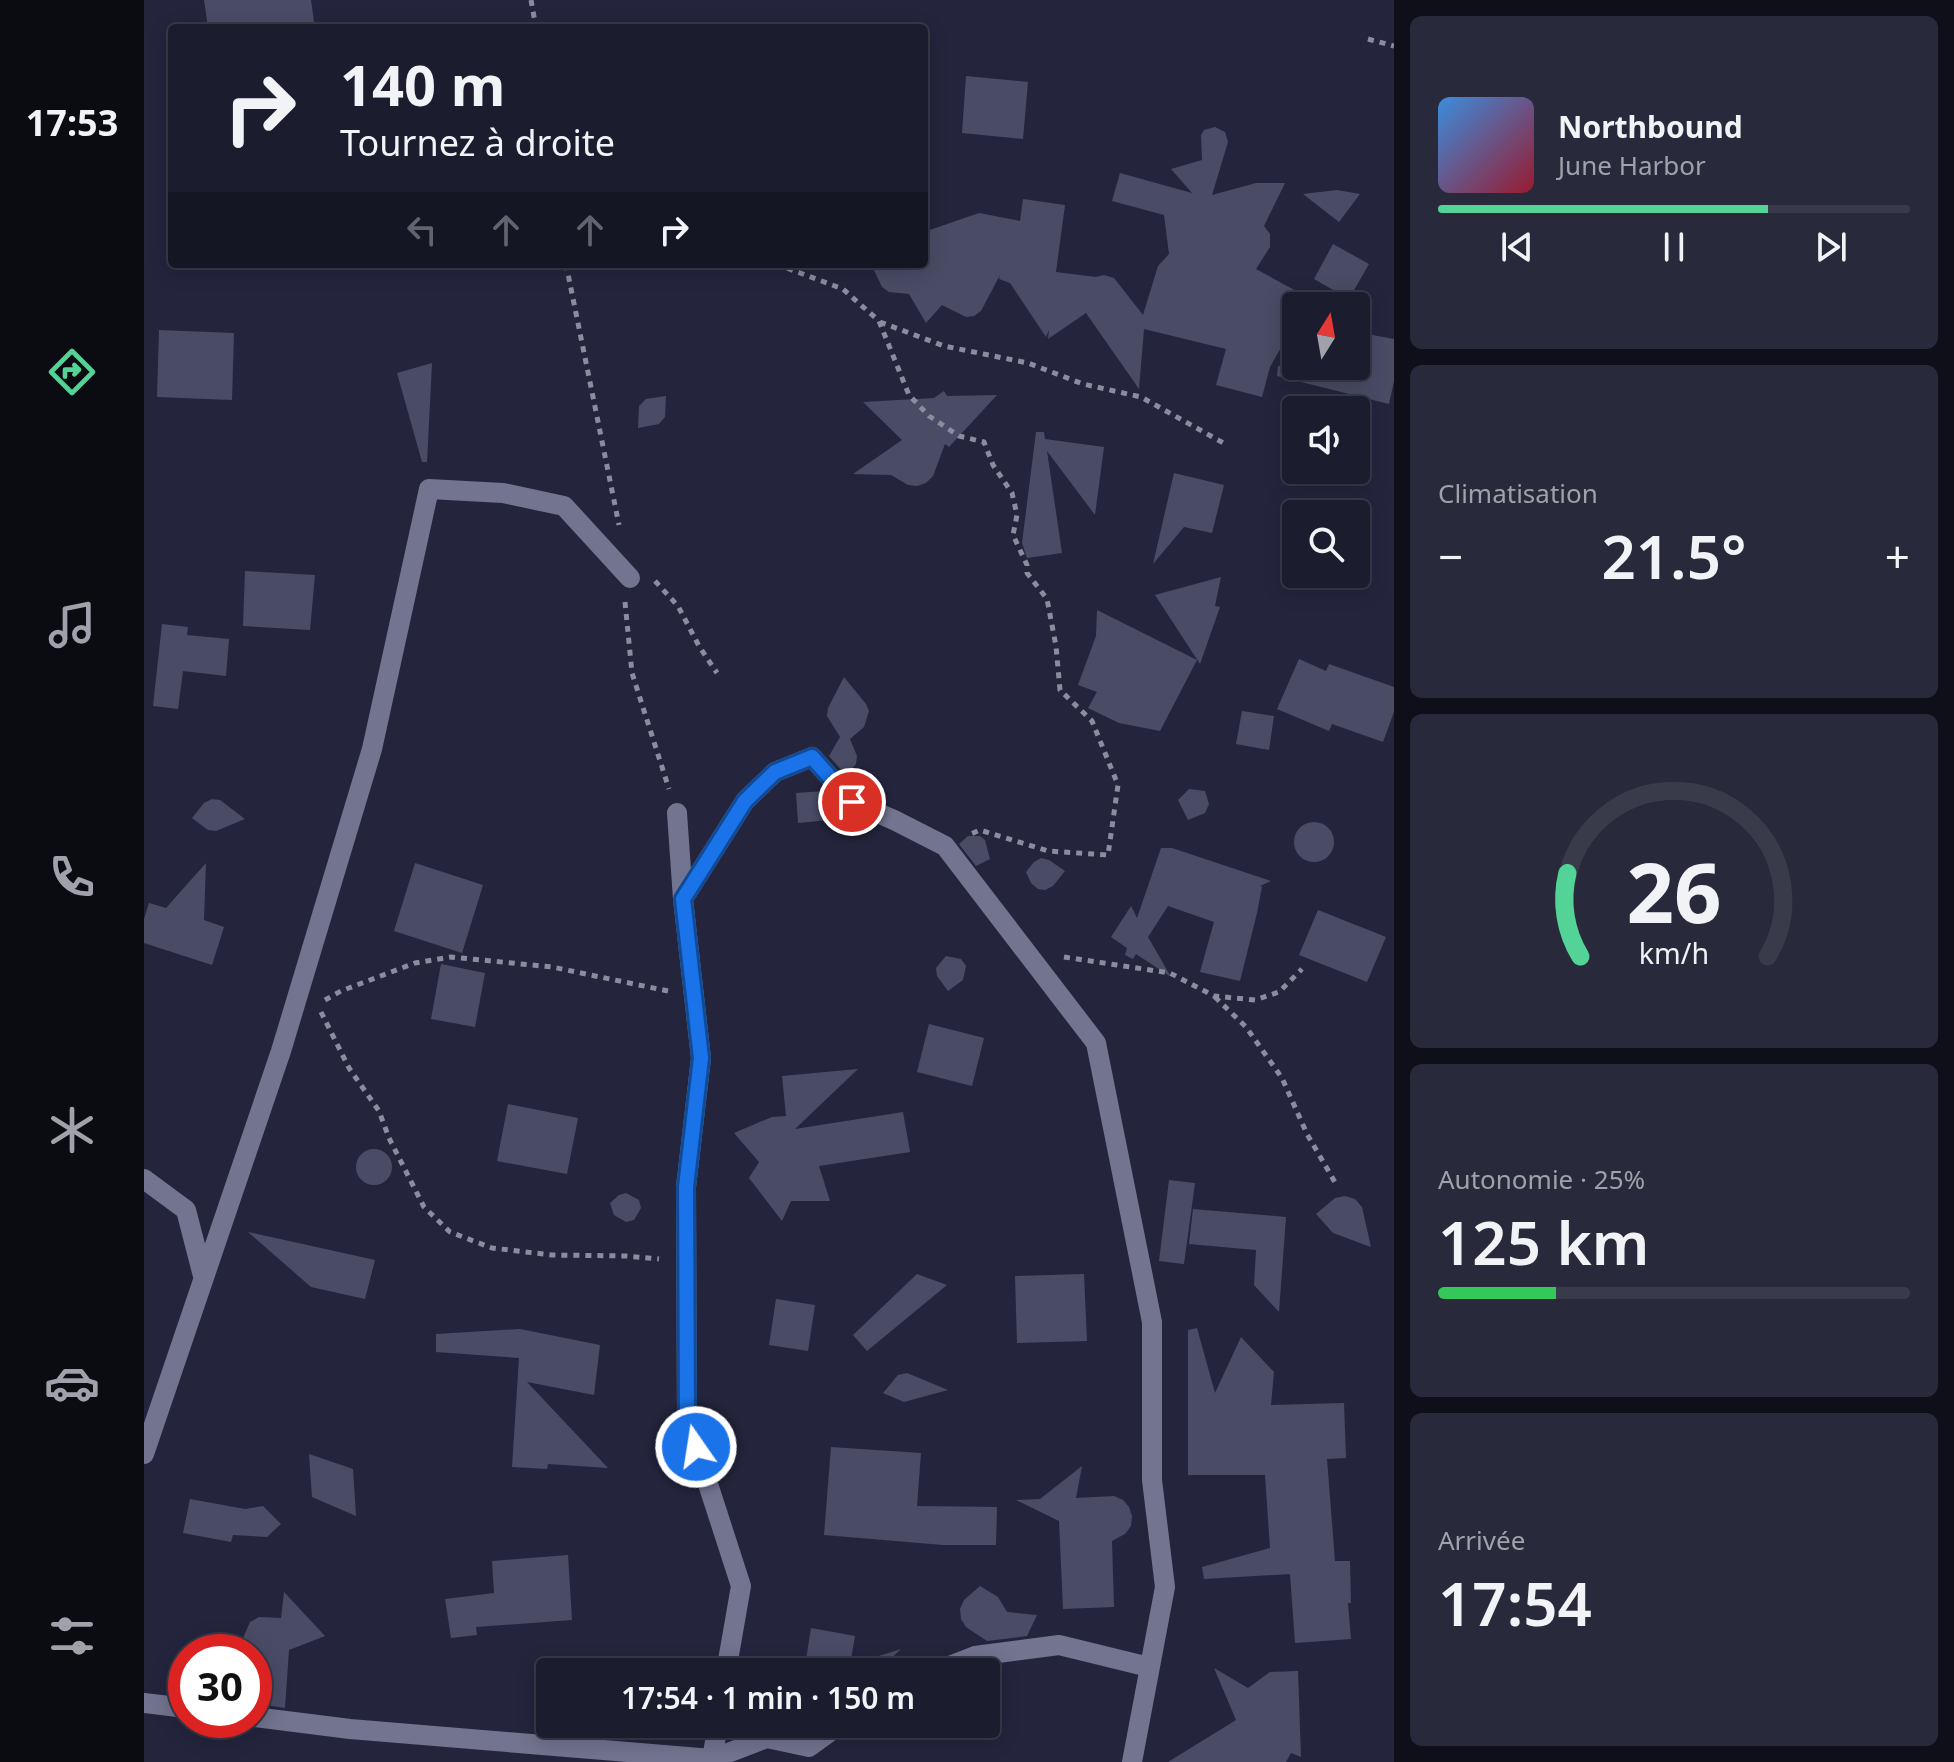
<!DOCTYPE html>
<html lang="fr">
<meta charset="utf-8">
<style>
:root{--surface:#1b1c2e;--page:#28293a;--text:#f1f3f6;--muted:#a0a1aa;--line:#393a4a;--accent:#53d396}
body{margin:0;font-family:"Noto Sans",sans-serif;background:var(--page);color:var(--text);height:100vh;display:flex;flex-direction:column;font-size:30px;white-space:nowrap}
*{box-sizing:border-box;margin:0}
p{font-size:26px;color:var(--muted)}
.icon{flex:none;width:44px;height:44px;fill:none;stroke:currentColor;stroke-width:2;stroke-linecap:round;stroke-linejoin:round}
.map{position:relative;flex:1;overflow:hidden}
.sheet{display:flex;flex-direction:column;gap:16px;padding:16px;background:#0f0f19;width:560px}
.sheet>*{flex:none}
.hud{position:absolute;left:24px;top:24px;width:760px;height:244px;border-radius:8px;box-shadow:0 4px 20px #0003,0 0 0 2px var(--line);background:#1b1c2e;color:var(--text);overflow:hidden}
.needle{width:52px;rotate:11deg}
.fabs{position:absolute;left:1138px;top:292px;display:grid;gap:16px}
.fabs a{display:grid;place-items:center;width:88px;height:88px;border-radius:8px;background:var(--surface);box-shadow:0 4px 20px #0003,0 0 0 2px var(--line);font-size:40px}
.speed{position:absolute;left:24px;top:1634px;display:flex;gap:16px;font-size:40px;font-weight:700;text-align:center}
.speed>*{display:grid;place-content:center;width:104px;height:104px;border-radius:50%;background:var(--surface);box-shadow:0 4px 20px #0003,0 0 0 2px var(--line);line-height:1}
.speed .limit{border:12px solid #d22;background:#fff;color:#111}
.pin{position:absolute;display:grid;place-items:center;width:68px;height:68px;color:#fff;margin:-34px;border:4px solid #fff;border-radius:50%;box-shadow:0 2px 8px #0007}
.me{position:absolute;width:88px;margin:-44px;rotate:347deg;stroke-linejoin:round;filter:drop-shadow(0 0 6px #0008)}
.turn{display:flex;align-items:center;gap:28px;height:168px;padding:0 40px;font-size:36px}
.turn .icon{width:104px;height:104px;stroke-width:2.5}
.turn b{display:block;font-size:56px;line-height:68px}
.lanes{display:flex;align-items:center;height:76px;padding:0 40px;background:#0003;justify-content:center;gap:40px;direction:ltr}
.lanes .off{opacity:.35}
.big{font-size:60px;font-weight:600;line-height:1.1}
.sheet .card{flex:1;display:flex;flex-direction:column;justify-content:center;gap:12px;min-width:0;padding:0 28px;border-radius:12px;background:var(--page)}
.sheet .dial{align-items:center;gap:0}
.dial svg{height:208px;overflow:visible;fill:none;stroke:var(--line);stroke-width:7;stroke-linecap:round;text-anchor:middle}
.dial text{fill:var(--text);stroke:none}
.song{display:flex;align-items:center;gap:24px}
.cover{width:96px;height:96px;border-radius:12px;background:linear-gradient(135deg,hsl(210 70% 55%),hsl(350 70% 35%))}
.played{height:8px;border-radius:4px;background:linear-gradient(90deg,var(--accent) 70%,var(--line) 70%)}
.keys{display:flex;justify-content:space-around;direction:ltr}
.heat{display:flex;justify-content:space-between;align-items:center;font-size:44px;direction:ltr}
.charge{height:12px;border-radius:6px;background:linear-gradient(90deg,#34c759 25%,var(--line) 0)}
.trip{position:absolute;left:392px;top:1658px;width:464px;height:80px;border-radius:8px;background:var(--surface);box-shadow:0 4px 20px #0003,0 0 0 2px var(--line);font-weight:600;line-height:80px;text-align:center}
main{display:flex;flex:1;min-height:0}
.tabs{display:flex;flex-direction:column;width:144px;justify-content:space-around;align-items:center;background:#0b0b12;color:var(--muted)}
.tabs .icon{width:56px;height:56px}
.tabs .on{color:var(--accent)}
.tabs b{font-size:36px;color:var(--text)}
.map>svg:first-child{display:block}
</style>
<main>
<nav class="tabs">
<b>17:53</b>
<svg class="icon on" aria-label="directions" viewBox="0 0 24 24"><path d="M12 3l9 9-9 9-9-9zM9 14v-3h6M13 9l2 2-2 2"/></svg>
<svg class="icon" aria-label="music" viewBox="0 0 24 24"><path d="M9 18V5l10-2v13"/><circle cx="6" cy="18" r="3"/><circle cx="16" cy="16" r="3"/></svg>
<svg class="icon" aria-label="phone" viewBox="0 0 24 24"><path d="M5 4h4l2 5-3 2q2 4 5 5l2-3 5 2v4C11 20 4 13 5 4z"/></svg>
<svg class="icon" aria-label="climate" viewBox="0 0 24 24"><path d="M12 3v18M4 7l16 10M4 17L20 7"/></svg>
<svg class="icon" aria-label="car" viewBox="0 0 24 24"><path d="M5 17H2v-5l4-1 3-4h7l3 4 3 1v5h-3M9 17h6M6 11h13"/><circle cx="7" cy="17" r="2"/><circle cx="17" cy="17" r="2"/></svg>
<svg class="icon" aria-label="filters" viewBox="0 0 24 24"><path d="M4 7h16M4 17h16"/><circle cx="9" cy="7" r="2"/><circle cx="15" cy="17" r="2"/></svg>
</nav>
<div class="map">
<svg width="1250" height="1762" viewBox="0 0 1250 1762">
<rect width="100%" height="100%" fill="#24253d"/>
<!-- building -->
<path fill="#4a4c66" d="M60 0H167L171 28H64Z
M822 76 884 82 879 139 818 133Z
M1071 127 1081 132 1084 142 1068 195 1112 183H1141L1120 226 1126 234V247L1112 269 1165 298 1160 306H1152V321L1126 367 1118 397 1072 385 1082 349 1000 329 995 389 942 313 904 339 905 330 902 337 866 283 855 279 856 275 837 311 830 316 822 317 798 305 782 323 765 294 745 292 738 287 727 264H780V232L835 213 876 221 879 199 921 205 912 272 952 277 960 275 970 278 999 315 1014 266 1025 254 1020 215 968 201 976 173 1048 193 1027 169 1058 160 1057 135 1060 130Z
M1193 190 1216 194 1195 222 1159 194Z
M1189 244 1225 264 1205 299 1170 279Z
M15 330 90 333 88 400 13 397Z
M1212 332 1250 339V381L1245 404 1133 376 1134 366H1212Z
M288 363 283 462H278L253 373Z
M800 391 803 396 853 395 805 447 801 444 789 476 782 483 773 486 764 485 747 475 709 474 758 440 719 402 790 398Z
M522 396 521 417 515 424 494 428 495 406 502 399Z
M892 432H900L901 439 960 447 951 515 903 451 918 553 883 558 878 543Z
M1030 473 1080 485 1068 533 1040 527 1009 564Z
M101 571 171 575 166 630 99 626Z
M1077 577 1071 606 1076 607 1056 664 1011 595Z
M953 610 1053 660 1016 731 975 723 944 708 953 692 934 685 952 636Z
M18 624 44 627 43 635 85 639 82 676 39 671 34 709 9 706Z
M1155 659 1182 671 1185 664 1250 687V712L1239 742 1188 724 1185 731 1133 709Z
M700 677 722 704 725 711 720 727 706 739 713 756 712 764 708 769 700 773 685 756 696 737 683 716 684 708Z
M1098 711 1130 716 1125 750 1092 744Z
M1045 789 1061 791 1065 804 1061 813 1044 820 1034 800Z
M681 791 683 794 686 820 654 823 652 793Z
M68 799 76 800 101 819 72 831 64 830 48 818 60 803Z
M1150 842a20 20 0 1 1 40 0a20 20 0 1 1-40 0Z
M824 836H836L841 840 846 859 832 866 815 844Z
M1017 848H1028L1127 881 1116 886 1118 887 1113 913 1096 981 1056 972 1070 922 1024 906 1004 937 1027 977 992 954 989 959 981 955 983 948 967 937 987 906 993 918Z
M897 858 905 860 921 871 909 886 901 890 894 889 887 883 882 872 890 862Z
M62 863 60 920 80 927 68 965 0 943V919L5 903 22 908Z
M271 863 339 885 318 953 250 931Z
M1174 910 1242 937 1223 982 1155 955Z
M802 956 817 959 822 966 819 980 804 991 793 976 792 968Z
M297 964 341 973 331 1027 287 1019Z
M785 1024 840 1038 828 1086 773 1072Z
M714 1069 651 1129 759 1112 766 1152 675 1166 686 1201H647L638 1221 605 1178 615 1162 590 1133 628 1117 642 1116 638 1076Z
M364 1104 434 1118 423 1174 353 1161Z
M212 1167a18 18 0 1 1 36 0a18 18 0 1 1-36 0Z
M1025 1180 1051 1183 1040 1264 1015 1261Z
M482 1193 495 1200 497 1208 490 1220 482 1222 470 1215 466 1203 475 1195Z
M1201 1196 1211 1199 1218 1207 1227 1247 1189 1233 1172 1214 1191 1198Z
M1049 1209 1142 1217 1135 1312 1110 1285 1112 1250 1045 1244Z
M104 1232 231 1260 221 1299 167 1287Z
M773 1274 803 1285 723 1351 709 1335Z
M940 1274 943 1341 873 1343 871 1276Z
M632 1299 671 1305 664 1351 625 1345Z
M1053 1328 1071 1393 1097 1337 1130 1372 1127 1405 1200 1403 1202 1458 1183 1459 1191 1561H1206L1207 1603H1204L1207 1639 1151 1643 1146 1574 1060 1579 1058 1567 1126 1548 1121 1475H1044V1330Z
M376 1329 456 1345 450 1395 383 1382 464 1468 404 1464 403 1469 368 1467 375 1358 292 1352V1334Z
M763 1373 804 1390 760 1402 739 1393 754 1375Z
M687 1447 777 1453 773 1506 853 1507 852 1545H799L680 1535Z
M165 1454 209 1469 212 1516 168 1497Z
M938 1466 932 1498 970 1496 979 1500 985 1507 988 1516 987 1526 981 1534 968 1541 970 1607 919 1609 915 1521 872 1500 896 1499Z
M46 1499 101 1509 119 1506 137 1524 123 1537 89 1535 87 1542 39 1533Z
M424 1555 428 1620 332 1627 333 1635 307 1638 301 1599 350 1593 348 1561Z
M836 1586 854 1597 863 1612 893 1615 883 1636 843 1641 822 1627 817 1619 816 1609 820 1600Z
M140 1592 181 1636 145 1650 141 1708 127 1706 113 1652H93L106 1622 115 1617 137 1618Z
M667 1628 711 1636 706 1665 757 1649 733 1672H660Z
M1070 1668 1104 1688 1126 1672 1154 1671 1157 1757 1147 1753 1142 1762H1024L1092 1720Z
M462 1724H515L491 1728 462 1727Z"/>
<g fill="none" stroke-linecap="round" stroke-linejoin="round">
<!-- path -->
<path stroke="#8b8c9e" stroke-width="5" stroke-dasharray="6 6" stroke-linecap="butt" d="M387 0 392 28
M1224 39 1250 46
M422 264 475 525
M632 264 699 289 735 321 765 395 785 416 815 436 840 442 849 465 868 493 873 515 869 535 883 565V573L903 599 912 646 916 690 948 721 974 785 964 855 904 851 836 830 827 834
M736 322 800 346 884 363 939 384 997 397 1083 445
M511 581 534 606 555 646 573 673
M481 602 488 673 525 789
M920 957 1026 973 1070 996 1111 1000 1135 992 1158 969
M1071 997 1102 1027 1138 1078 1163 1134 1192 1184
M181 1000 197 991 271 963 307 957 408 967 524 991
M177 1012 205 1068 235 1111 245 1138 280 1207 306 1232 348 1248 408 1255 482 1256 515 1259"/>
<!-- minor -->
<path stroke="#727490" stroke-width="20" d="M533 813 539 899 557 1058 542 1187 543 1419 597 1586 582 1672
M539 899 601 801 631 772 668 757 708 802 750 820 801 846 952 1043 1008 1322V1480L1021 1587 988 1762
M0 1179 42 1210 59 1276
M0 1454 137 1051 228 749 285 489 359 493 420 506 486 578
M790 1672 831 1656 915 1645 1005 1667
M0 1703 42 1708
M110 1717 206 1729 568 1759 575 1762
M568 1759 623 1738 665 1747 697 1724
M570 1762 568 1759 574 1724"/>
</g>
<g fill="none" stroke-linecap="round" stroke-linejoin="round">
<!-- route casing -->
<g stroke="#114b97" stroke-width="20">
<path id="route" d="M552 1447 543 1419 542 1187 557 1058 539 899 601 801 631 772 668 757 708 802"/>
</g>
<!-- route -->
<use href="#route" stroke="#1a73e8" stroke-width="14"/>
</g>
</svg>
<div class="fabs">
<a><svg class="needle" viewBox="-14 -14 28 28"><path d="M0-13l5 13h-10z" fill="#e53935"/><path d="M0 13l5-13h-10z" fill="#a0a1aa"/></svg></a>
<a><svg class="icon" aria-label="sound" viewBox="0 0 24 24"><path d="M4 9h4l5-4v14l-5-4H4zM17 9q2 3 0 6"/></svg></a>
<a><svg class="icon" aria-label="search" viewBox="0 0 24 24"><circle cx="10" cy="10" r="6"/><path d="M15 15l6 6"/></svg></a>
</div>
<div class="speed"><div class="limit">30</div></div>
<div class="pin" style="left:708px;top:802px;background:#d93025"><svg class="icon" aria-label="arrive" viewBox="0 0 24 24"><path d="M6 21V4h12l-3 4 3 4H6"/></svg></div>
<svg class="me" style="left:552px;top:1447px" viewBox="-20 -20 40 40"><circle r="17" fill="#1a73e8" stroke="#fff" stroke-width="3"/><path d="M0-11L8 9 0 5-8 9z" fill="#fff"/></svg>
<div class="trip">17:54 · 1 min · 150 m</div>
<div class="hud">
<div class="turn"><svg class="icon" aria-label="right" viewBox="0 0 24 24"><path d="M7 20v-9h11M14 6l5 5-5 5"/></svg><div><b>140 m</b>Tournez à droite</div></div>
<div class="lanes"><svg class="icon off" aria-label="left" viewBox="0 0 24 24"><path d="M17 20v-9H6M10 6l-5 5 5 5"/></svg><svg class="icon off" aria-label="ahead" viewBox="0 0 24 24"><path d="M12 20V5M6 11l6-6 6 6"/></svg><svg class="icon off" aria-label="ahead" viewBox="0 0 24 24"><path d="M12 20V5M6 11l6-6 6 6"/></svg><svg class="icon" aria-label="right" viewBox="0 0 24 24"><path d="M7 20v-9h11M14 6l5 5-5 5"/></svg></div>
</div>
</div>
<section class="sheet">
<div class="card">
<div class="song"><i class="cover"></i><div><b>Northbound</b><p>June Harbor</p></div></div>
<div class="played"></div>
<div class="keys"><svg class="icon" aria-label="previous" viewBox="0 0 24 24"><path d="M18 5L8 12l10 7zM5 5v14"/></svg><svg class="icon" aria-label="pause" viewBox="0 0 24 24"><path d="M8 5v14M16 5v14"/></svg><svg class="icon" aria-label="next" viewBox="0 0 24 24"><path d="M6 5l10 7-10 7zM19 5v14"/></svg></div>
</div>
<div class="card"><p>Climatisation</p>
<div class="heat"><a>−</a><b class="big">21.5°</b><a>+</a></div>
</div>
<div class="card dial"><svg viewBox="0 0 100 80">
<path d="M14 69A42 42 0 1 1 86 69"/>
<path d="M14 69A42 42 0 0 1 9 37" stroke="#53d396"/>
<text x="50" y="56" font-size="32" font-weight="700">26</text>
<text x="50" y="72" font-size="11">km/h</text>
</svg></div>
<div class="card"><p>Autonomie · 25%</p><b class="big">125 km</b><div class="charge"></div></div>
<div class="card"><p>Arrivée</p><b class="big">17:54</b></div>
</section>
</main>
